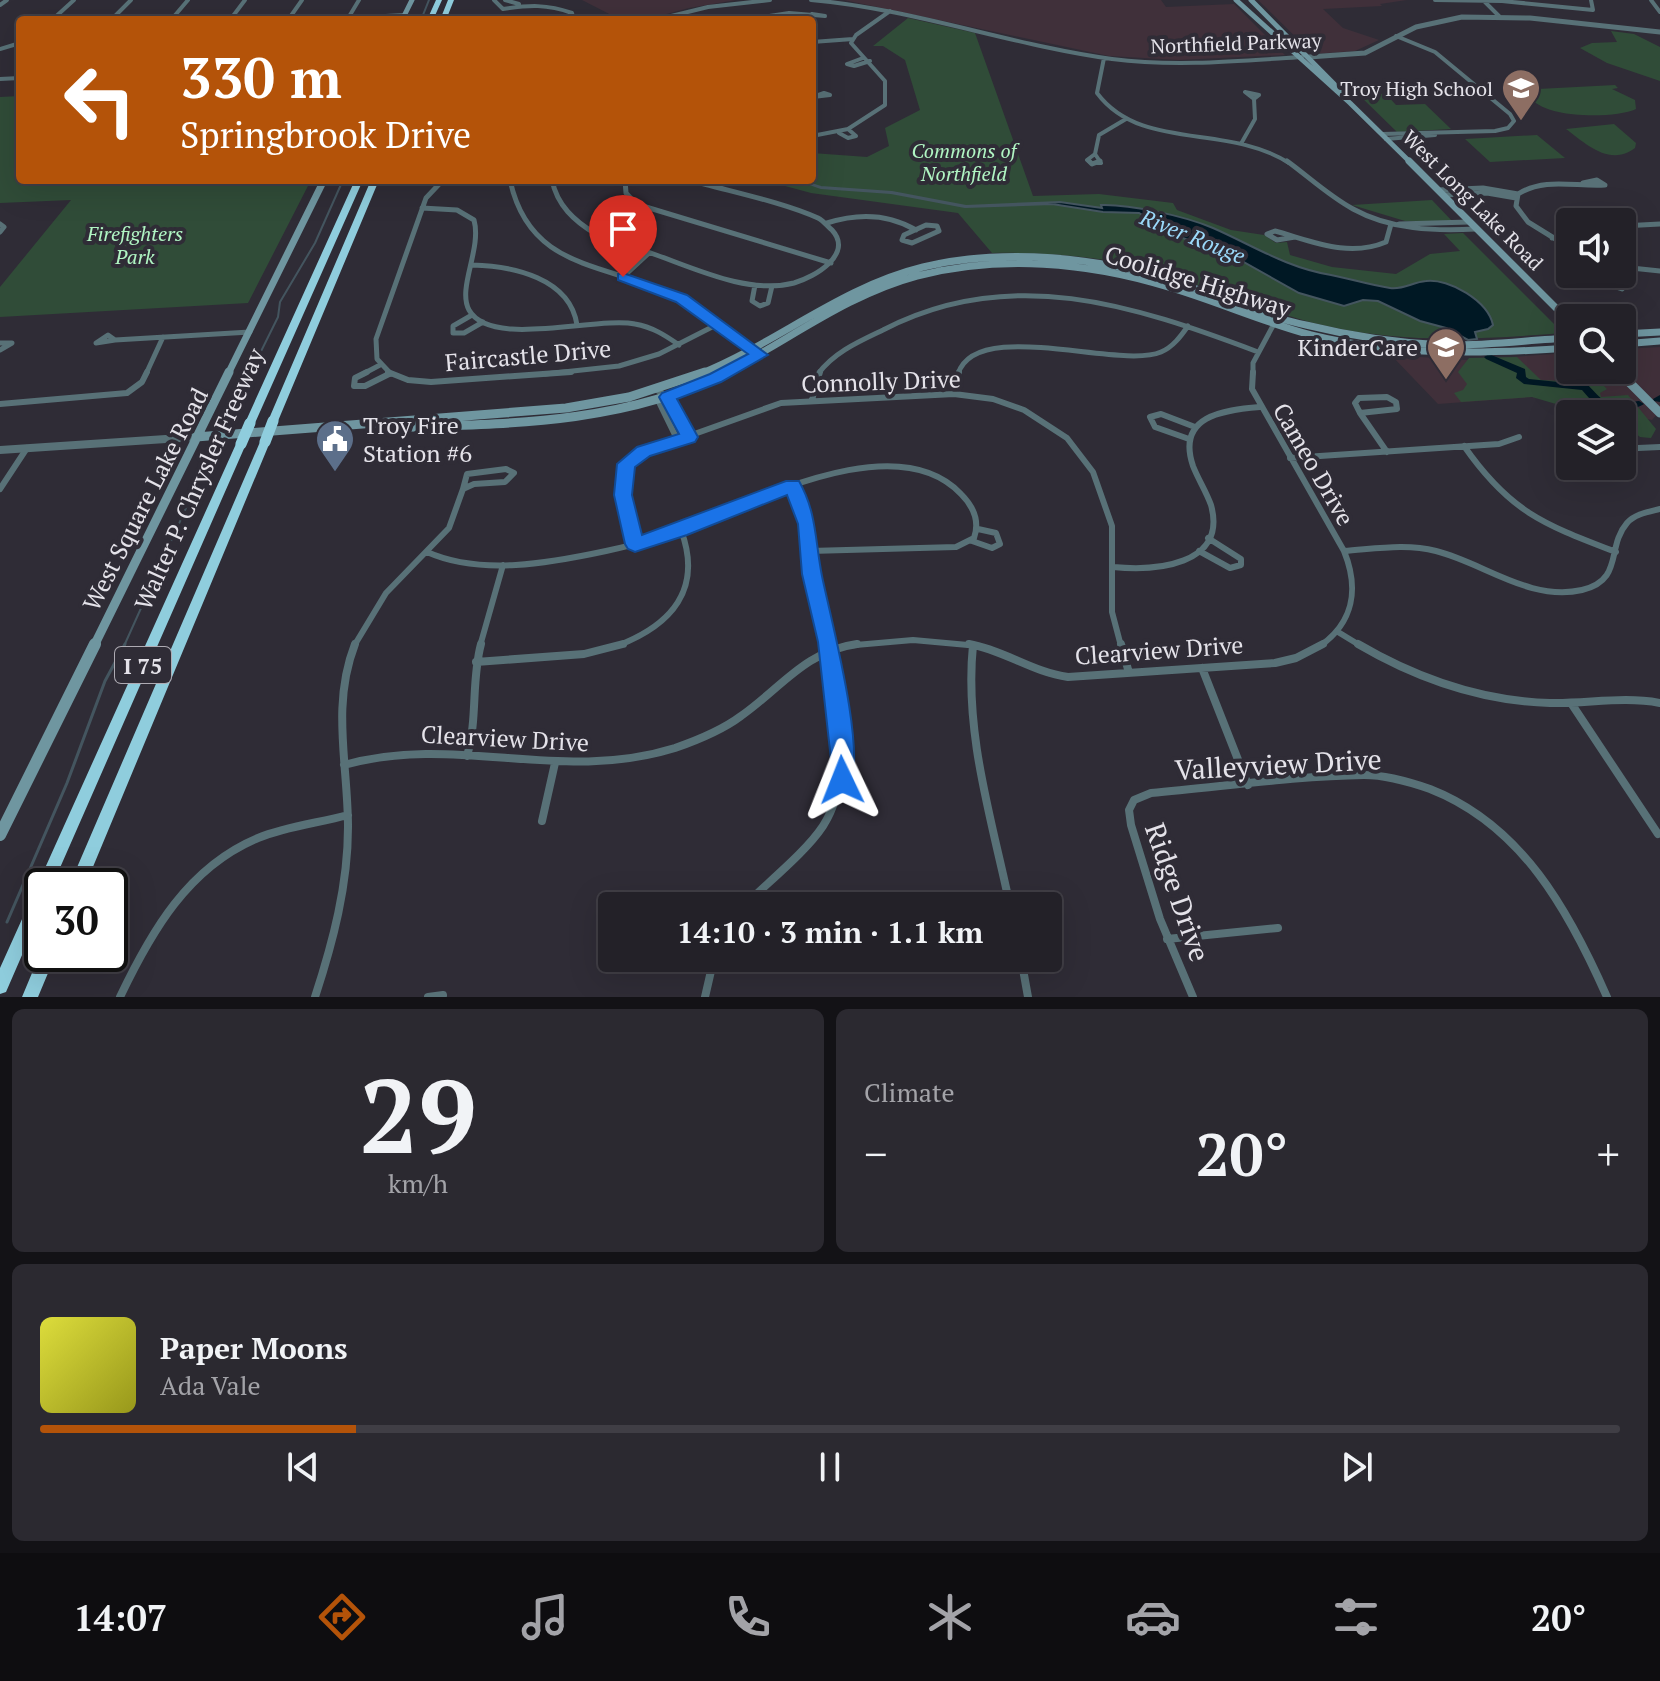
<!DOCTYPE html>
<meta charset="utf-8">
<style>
:root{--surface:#232128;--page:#2b2930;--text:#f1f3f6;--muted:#a3a3a8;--line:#403e45;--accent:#b45309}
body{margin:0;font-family:"PT Serif",serif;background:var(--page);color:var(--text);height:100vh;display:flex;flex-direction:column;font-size:30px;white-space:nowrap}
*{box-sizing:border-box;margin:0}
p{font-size:26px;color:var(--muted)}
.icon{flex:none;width:44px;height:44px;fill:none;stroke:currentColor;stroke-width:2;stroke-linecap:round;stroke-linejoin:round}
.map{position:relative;height:997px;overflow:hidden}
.side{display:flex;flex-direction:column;gap:12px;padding:12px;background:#131216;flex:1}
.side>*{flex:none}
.guide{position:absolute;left:16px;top:16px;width:800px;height:168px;border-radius:8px;box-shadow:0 8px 32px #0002,0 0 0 2px var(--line);background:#b45309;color:#fff;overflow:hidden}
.fabs{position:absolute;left:1556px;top:208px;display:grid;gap:16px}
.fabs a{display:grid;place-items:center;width:80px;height:80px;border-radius:8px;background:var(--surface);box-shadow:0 8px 32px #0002,0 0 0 2px var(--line);font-size:40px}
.speed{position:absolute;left:24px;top:868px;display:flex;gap:16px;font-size:40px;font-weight:700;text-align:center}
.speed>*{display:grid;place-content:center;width:104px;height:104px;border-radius:50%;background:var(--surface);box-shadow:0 8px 32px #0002,0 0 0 2px var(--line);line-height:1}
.speed .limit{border:4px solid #111;border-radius:12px;background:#fff;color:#111}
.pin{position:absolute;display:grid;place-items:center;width:68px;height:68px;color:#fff;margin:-82px -34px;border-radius:50% 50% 50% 0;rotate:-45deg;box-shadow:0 0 8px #0007}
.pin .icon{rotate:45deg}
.me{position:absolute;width:88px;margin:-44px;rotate:358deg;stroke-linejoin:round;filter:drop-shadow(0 0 6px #0008)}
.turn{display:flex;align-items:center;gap:28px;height:168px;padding:0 32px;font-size:36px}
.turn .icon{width:104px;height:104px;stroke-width:2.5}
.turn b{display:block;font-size:56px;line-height:68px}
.big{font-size:60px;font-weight:800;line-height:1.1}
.side .widget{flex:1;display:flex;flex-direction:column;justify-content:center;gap:12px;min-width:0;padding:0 28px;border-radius:12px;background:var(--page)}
.side .dial{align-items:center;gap:0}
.dial b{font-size:104px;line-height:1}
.song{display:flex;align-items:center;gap:24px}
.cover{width:96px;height:96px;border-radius:12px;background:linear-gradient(135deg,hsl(60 70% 55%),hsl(60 70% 35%))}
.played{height:8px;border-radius:4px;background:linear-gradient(90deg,var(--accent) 20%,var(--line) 20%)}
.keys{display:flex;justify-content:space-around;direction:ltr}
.heat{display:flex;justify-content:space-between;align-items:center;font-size:44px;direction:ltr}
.side .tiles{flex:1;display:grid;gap:12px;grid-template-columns:1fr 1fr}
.widget:last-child{grid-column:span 2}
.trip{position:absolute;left:598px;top:892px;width:464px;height:80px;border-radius:8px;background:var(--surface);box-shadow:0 8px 32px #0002,0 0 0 2px var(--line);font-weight:800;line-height:80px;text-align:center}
.tab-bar{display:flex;height:128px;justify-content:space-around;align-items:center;background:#0e0d10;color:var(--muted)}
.tab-bar .icon{width:56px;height:56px}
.tab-bar .current{color:var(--accent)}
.tab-bar b{font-size:36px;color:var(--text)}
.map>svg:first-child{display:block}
</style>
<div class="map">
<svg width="1660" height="997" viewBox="0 0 1660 997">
<rect width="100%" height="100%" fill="#2f2c36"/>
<!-- commercial -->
<path fill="#40303a" d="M582 0H736L689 8 644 20H621Z
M844 0H1161L1166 7 1234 4 1285 55 1179 60 1109 56Z
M1258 0H1407L1380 4 1382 6 1323 9 1343 28 1379 40 1355 51 1313 54Z
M1660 347V411L1652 420 1532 397 1438 404 1391 355 1465 360 1570 353V370H1622V349Z"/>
<!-- green -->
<path fill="#304c38" d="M908 18 975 33 1033 196 1099 194 1173 203 1177 210 1231 230 1264 235 1276 243 1287 242 1290 255 1332 267 1396 274 1430 254 1460 251 1444 234 1463 233 1563 333C1483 339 1406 344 1327 326 1268 313 1212 287 1154 271 1101 256 1047 252 992 253L958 213 811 193 763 180H812V153L867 157 889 146 885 128 920 110 905 60 883 46H873Z
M1611 31 1634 34 1660 47V81L1607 63 1580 48 1592 43 1617 42Z
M1615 85 1618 88 1612 89 1635 100 1636 109C1614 119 1543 119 1529 96L1538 89Z
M1356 92 1386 94 1396 105 1425 104 1451 129 1397 132Z
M20 96V180H311L248 303 0 317V287L71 200 0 203V97Z
M1614 124 1636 143 1635 148C1610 167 1586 144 1566 129Z
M1537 135 1565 158 1490 162 1465 139Z
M1432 200 1452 221H1405L1352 205Z
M1517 357 1541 380 1601 383 1607 389 1600 393 1601 397 1628 395 1656 429 1651 438 1640 437 1622 422V414L1573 409 1532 397 1461 402 1454 393 1463 390 1467 384 1458 372 1469 358Z"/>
<!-- water -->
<path fill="#001824" stroke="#44555f" stroke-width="2" d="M798 180 821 187 892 192 966 206 1060 202 1102 208 1101 205C1129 204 1185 216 1213 228 1252 245 1287 268 1331 275 1351 279 1370 285 1390 288 1403 290 1413 282 1426 281 1449 278 1488 301 1493 325L1488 329 1475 332 1477 339 1468 340 1446 328 1420 321 1378 301 1363 300 1344 306 1299 293 1231 255 1177 236 1139 213 1103 212 1052 204 965 207 891 193 821 188Z"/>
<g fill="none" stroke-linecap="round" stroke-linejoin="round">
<!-- stream-far1 -->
<path stroke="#44555f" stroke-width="2" d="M421 20 429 0
M225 424 278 317 280 302 315 243 343 180
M124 646 213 448"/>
<!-- stream -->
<path stroke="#44555f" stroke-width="3" d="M7 922 67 783 105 681 125 644"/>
<!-- river -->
<path fill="#001824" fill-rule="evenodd" d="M1489 354 1525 369 1526 377 1529 379 1588 385C1610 409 1608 405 1639 401L1644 404C1638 408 1633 408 1626 409 1600 412 1599 409 1582 390L1524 384 1516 378 1517 373 1486 359 1484 357Z
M1660 395V402L1654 401 1653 399Z"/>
<!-- minor-far3 -->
<path stroke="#587177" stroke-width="4" d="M494 0 503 9C529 5 547 4 572 13L574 20
M505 0 519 4
M811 0C914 9 1010 45 1112 59 1175 67 1239 61 1302 57
M1435 0 1502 1 1593 10 1591 0
M1483 0 1499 16
M1651 0 1660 12
M0 5 7 0
M763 17 789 13 825 16 812 14
M349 18 404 15
M52 20 74 0
M111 20 131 0
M171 20 188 0
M230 20 245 0
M288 20 302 0
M347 20 359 0
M655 20 708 7 770 0
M812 42 853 39
M0 49 20 43
M863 58 847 64 854 66 870 61
M1104 58 1097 93C1141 152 1227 123 1289 163
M0 79 20 78
M1245 92 1259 95 1254 99Z
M824 93 830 95 813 97Z
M839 133 848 138 856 136 848 129
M1382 134 1495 131 1508 128 1514 121 1510 114 1435 52 1396 36
M812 136 848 129 885 105V81L851 43 856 35 890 11
M1386 139 1435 135
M1242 142 1255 119 1254 99
M1095 154 1101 163H1097
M1095 154 1099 135 1126 119
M1091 163 1087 160 1095 154"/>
<!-- minor-far2 -->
<path stroke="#587177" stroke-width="5" d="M1089 161 1092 164 1100 161
M1287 161C1309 177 1329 196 1353 209 1391 230 1434 231 1476 229
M510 180C529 269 603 263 672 294 702 307 728 330 754 350
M552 180C557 205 574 221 596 234 611 243 631 247 648 252 692 267 747 295 794 283 815 277 854 254 832 230 827 226 824 221 818 218 783 202 728 191 690 180
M625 180 626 193 636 204 831 263
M1437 190 1483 188 1518 194C1545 177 1575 187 1605 185L1597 180 1583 183
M1518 194 1516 206 1528 222 1570 248
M1442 195 1487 193 1516 198
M422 208 457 210 474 220C482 249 457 288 469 310 491 349 597 316 635 324 652 327 665 335 679 345
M827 223C858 213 887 213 916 230
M0 224 4 227 0 232
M1399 224 1469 222
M926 225 937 226 939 231 912 243 902 240 904 235Z
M1622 226 1660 224
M1295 237 1277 240 1267 234 1275 231C1312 241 1348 258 1386 242L1391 224
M1552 238 1570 234
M472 265C513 266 570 278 577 325
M1622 267 1660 271
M1615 274 1622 289 1607 284 1615 278
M623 277 649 253
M755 285 752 301 760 306 768 303 772 286
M472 315 453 326V333H464L483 322
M108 335 115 340 96 343Z
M115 340 250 332
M0 343H12L0 350
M146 374 163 337
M363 374 380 365
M391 374 377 359 376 339 426 198 443 180
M545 374 619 366 659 354 718 324
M818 374C834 352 860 341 883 330 1010 264 1133 305 1258 352
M958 374C976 317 1119 370 1161 352 1173 347 1181 336 1188 326
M1253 374V363L1275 322"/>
<!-- minor-far1 -->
<path stroke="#587177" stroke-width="6" d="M367 372 355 378 354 386H365L389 374
M388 372 408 380 431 382 571 372
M1253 372 1252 389 1344 551C1359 588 1354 622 1320 646
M657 390 668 397 689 437
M954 394 959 372
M1387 397 1396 402 1397 409 1360 413 1355 403 1359 398Z
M657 398 678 441
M812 400 820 372
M0 404 127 393 142 382 147 372
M1360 413 1387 452
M1189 439 1155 427 1150 417 1161 414 1195 427
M1464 446C1510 512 1543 524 1616 552
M1638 448 1660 447
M1290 458 1499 444 1519 437
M506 469 514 473 505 482 474 484 463 489 467 474Z
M793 485 805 514 812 574 829 646
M0 489 27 448
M972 541 992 548 1000 544 996 533 978 529
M635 544C625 511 609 474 644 452L781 403 954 394 993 399 1024 410 1067 438 1093 472 1112 526V612L1121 646
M1199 551 1230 568 1241 565V559L1208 538
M1344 551C1374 549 1406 543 1436 551 1484 563 1530 602 1582 590 1624 580 1606 547 1627 523 1635 514 1648 512 1660 509
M427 552C481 576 550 563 606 551 634 545 661 538 687 527 756 501 897 426 961 494 973 506 980 521 974 538L956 547 810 551
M1113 567C1154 571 1228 566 1211 505 1206 491 1198 479 1193 466 1176 416 1223 410 1260 407
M1338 632 1361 646
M354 646 386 593 449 528 463 489
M480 646 503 565
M617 646C672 625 703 589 681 530
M844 646 913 640 979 646"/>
<!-- minor -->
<path stroke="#587177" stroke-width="8" d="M969 644C1004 650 1032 672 1068 677L1275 663 1296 658 1323 644
M1121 644 1129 673
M1358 644C1416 678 1482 701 1550 703 1587 704 1623 696 1660 703
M973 645C964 733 992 820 1010 906
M476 662 584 654 623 644
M1202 668 1248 785
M1571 703 1658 834
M467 756C478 718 471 681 481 644
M344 765C458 733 559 784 675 748 698 740 721 731 741 716 781 688 805 651 857 644
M542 821 555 763
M744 906C767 883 806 852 823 826 857 773 835 703 828 644
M1167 939 1278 928
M1021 958 1028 997
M120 997C151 932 188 867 258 838 287 826 319 823 348 815
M315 997C333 942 348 885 348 827 348 764 331 706 355 644
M428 997 443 995
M705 997 714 958
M1193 997 1160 919 1131 825 1129 810 1134 800 1151 793C1221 787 1294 776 1364 775 1386 775 1410 782 1430 789 1522 825 1569 911 1607 997"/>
<!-- tertiary-far1 -->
<path stroke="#587177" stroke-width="5" d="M1309 57 1365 53 1416 27 1462 17 1530 18 1660 32"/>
<!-- tertiary -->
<path stroke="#587177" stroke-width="8" d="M0 450 196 437"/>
<!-- secondary-far3 -->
<path stroke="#6f96a0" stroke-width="5" d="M1236 0 1350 103 1411 163
M1251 0 1344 94
M402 20 412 0"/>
<!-- secondary-far2 -->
<path stroke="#6f96a0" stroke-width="7" d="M1409 161 1570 322
M1622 334 1660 332
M1622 344 1660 341
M1617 370 1621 374
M228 374 324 180
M700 374C777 343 841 287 923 267 1005 247 1099 257 1180 283 1221 297 1263 316 1306 325 1351 336 1397 343 1443 345 1485 346 1528 340 1570 338
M723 374C788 341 846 295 917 276 1000 255 1087 262 1168 287 1216 301 1262 322 1311 335 1396 356 1483 354 1570 348"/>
<!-- secondary-far1 -->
<path stroke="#6f96a0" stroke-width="9" d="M1619 372 1660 413
M386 428C501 424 622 425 727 372
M196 437 566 408 629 397 705 372
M94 646 229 372"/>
<!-- secondary -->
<path stroke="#6f96a0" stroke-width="12" d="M0 835 95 644"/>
<!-- motorway -->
<path fill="#8fcddd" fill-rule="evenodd" d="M436 0H442L433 20H427Z
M448 0H454L446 20H440Z
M355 180H363L255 423 254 426H246L245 423Z
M371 180H379L278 421 277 424H269L268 421Z
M265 438 270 442 85 886H69L260 442Z
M241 440 246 444 52 886H42V909L6 992 0 994V968L236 444Z
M42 949V954H56L38 997H22Z"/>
<!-- motorway-bridge -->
<path stroke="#8fcddd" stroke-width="11" d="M265 442 273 421
M241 444 250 423"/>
</g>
<!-- route -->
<path fill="#1a73e8" stroke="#114b97" stroke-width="2" d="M623 273 687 295 768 355 721 382 677 399 698 437 695 442 650 456 635 467 632 495 642 535 786 481H799C817 513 815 541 822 576 831 620 866 749 850 787L842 791 834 787 830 780 831 760 818 642 802 574 798 524 787 495 687 535 635 552 628 549 625 544 614 495 617 464 637 447 679 434 659 397 662 393 710 374 748 354 676 302 618 280V274Z"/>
<!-- icons -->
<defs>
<g id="school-pin" transform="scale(2)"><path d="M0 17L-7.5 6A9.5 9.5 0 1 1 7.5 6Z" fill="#8d6e63" stroke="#2f2c36"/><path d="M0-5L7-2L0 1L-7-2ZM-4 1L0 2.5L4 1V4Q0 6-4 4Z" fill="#fff"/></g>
<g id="civic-pin" transform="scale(2)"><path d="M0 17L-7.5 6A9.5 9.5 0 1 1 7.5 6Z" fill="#5c6f8a" stroke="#2f2c36"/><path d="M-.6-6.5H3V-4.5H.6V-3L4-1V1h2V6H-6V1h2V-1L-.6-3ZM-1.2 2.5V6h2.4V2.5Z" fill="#fff"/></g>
</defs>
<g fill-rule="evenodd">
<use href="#school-pin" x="1521" y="88"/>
<use href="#school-pin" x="1446" y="347"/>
<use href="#civic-pin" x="335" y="439"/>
</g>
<g text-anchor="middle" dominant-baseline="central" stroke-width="8" stroke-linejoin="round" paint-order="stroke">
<!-- far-street labels -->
<g font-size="20" fill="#e4e2e9" stroke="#2f2c36">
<text transform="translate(1236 43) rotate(-2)">Northfield Parkway</text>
<text transform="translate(1473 200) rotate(45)">West Long Lake Road</text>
</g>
<!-- far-poi labels -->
<g font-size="20" fill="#e4e2e9" stroke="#2f2c36" text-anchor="end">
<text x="1493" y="88">Troy High School</text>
</g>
<!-- far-park labels -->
<g font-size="20" font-style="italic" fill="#b0f5c3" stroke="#2f2c36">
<text x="964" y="150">Commons of<tspan x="964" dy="23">Northfield</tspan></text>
<text x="135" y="233">Firefighters<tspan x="135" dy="23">Park</tspan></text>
</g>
<!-- far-water labels -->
<g font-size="22" font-style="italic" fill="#9bd9fa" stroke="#2f2c36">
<text transform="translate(1193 236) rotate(22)">River Rouge</text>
</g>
<!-- shield labels -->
<rect fill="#2f2c36" stroke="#aeabb3" stroke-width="2" x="115" y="647" width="56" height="36" rx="6"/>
<g font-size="22" font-weight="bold" fill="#e4e2e9">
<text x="143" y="665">I 75</text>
</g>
<!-- street labels -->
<g font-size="24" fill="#e4e2e9" stroke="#2f2c36">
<text transform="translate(1198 281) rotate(17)">Coolidge Highway</text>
<text transform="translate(528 355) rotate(-5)">Faircastle Drive</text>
<text transform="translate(881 381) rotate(-2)">Connolly Drive</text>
<text transform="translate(1314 464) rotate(60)">Cameo Drive</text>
<text transform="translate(199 479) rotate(-66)">Walter P. Chrysler Freeway</text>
<text transform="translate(145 499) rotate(-63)">West Square Lake Road</text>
<text transform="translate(1159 650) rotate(-4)">Clearview Drive</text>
<text transform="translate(505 738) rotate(3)">Clearview Drive</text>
</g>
<!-- poi labels -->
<g font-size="24" fill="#e4e2e9" stroke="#2f2c36" text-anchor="end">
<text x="1418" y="347">KinderCare</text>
<text x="363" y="425" text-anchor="start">Troy Fire<tspan x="363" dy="28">Station #6</tspan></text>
</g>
<!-- near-street labels -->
<g font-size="28" fill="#e4e2e9" stroke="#2f2c36">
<text transform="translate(1278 764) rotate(-3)">Valleyview Drive</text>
<text transform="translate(1178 892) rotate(71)">Ridge Drive</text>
</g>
</g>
</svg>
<div class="fabs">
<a><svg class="icon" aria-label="sound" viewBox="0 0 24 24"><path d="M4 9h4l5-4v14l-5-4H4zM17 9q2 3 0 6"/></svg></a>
<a><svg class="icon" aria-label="search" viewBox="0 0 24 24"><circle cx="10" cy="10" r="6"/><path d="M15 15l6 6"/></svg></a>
<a><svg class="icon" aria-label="layers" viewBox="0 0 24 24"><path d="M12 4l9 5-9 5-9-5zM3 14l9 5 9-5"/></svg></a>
</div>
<div class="speed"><div class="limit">30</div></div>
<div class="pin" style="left:623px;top:277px;background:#d93025"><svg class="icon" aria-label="arrive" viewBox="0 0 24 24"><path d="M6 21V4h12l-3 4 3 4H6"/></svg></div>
<svg class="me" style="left:842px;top:780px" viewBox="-20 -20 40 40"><path d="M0-17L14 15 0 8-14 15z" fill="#1a73e8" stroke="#fff" stroke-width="4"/></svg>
<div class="trip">14:10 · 3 min · 1.1 km</div>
<div class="guide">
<div class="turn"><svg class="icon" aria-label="left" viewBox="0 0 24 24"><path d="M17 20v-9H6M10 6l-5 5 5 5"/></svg><div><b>330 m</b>Springbrook Drive</div></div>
</div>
</div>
<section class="side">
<div class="tiles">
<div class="widget dial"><b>29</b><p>km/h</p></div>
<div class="widget"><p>Climate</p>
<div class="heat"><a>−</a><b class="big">20°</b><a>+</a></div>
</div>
<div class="widget">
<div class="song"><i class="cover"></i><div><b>Paper Moons</b><p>Ada Vale</p></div></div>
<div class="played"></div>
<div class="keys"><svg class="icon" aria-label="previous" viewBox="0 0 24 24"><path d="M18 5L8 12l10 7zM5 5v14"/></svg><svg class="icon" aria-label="pause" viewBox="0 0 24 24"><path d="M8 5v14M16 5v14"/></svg><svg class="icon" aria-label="next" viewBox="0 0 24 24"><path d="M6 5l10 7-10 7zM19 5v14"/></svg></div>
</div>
</div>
</section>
<nav class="tab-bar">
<b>14:07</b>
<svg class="icon current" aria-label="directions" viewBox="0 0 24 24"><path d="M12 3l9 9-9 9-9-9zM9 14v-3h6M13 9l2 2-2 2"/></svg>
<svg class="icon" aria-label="music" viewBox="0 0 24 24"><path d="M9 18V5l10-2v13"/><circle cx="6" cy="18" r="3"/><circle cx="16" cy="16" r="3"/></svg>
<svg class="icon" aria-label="phone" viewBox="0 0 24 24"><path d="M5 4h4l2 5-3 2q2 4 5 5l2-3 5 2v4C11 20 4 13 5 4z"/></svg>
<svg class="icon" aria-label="climate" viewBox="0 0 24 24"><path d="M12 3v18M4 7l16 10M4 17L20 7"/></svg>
<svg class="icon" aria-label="car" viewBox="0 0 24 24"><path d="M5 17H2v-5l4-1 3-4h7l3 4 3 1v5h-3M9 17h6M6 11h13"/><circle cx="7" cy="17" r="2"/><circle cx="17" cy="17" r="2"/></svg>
<svg class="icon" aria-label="filters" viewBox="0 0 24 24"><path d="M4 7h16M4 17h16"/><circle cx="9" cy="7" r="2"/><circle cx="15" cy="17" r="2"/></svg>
<b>20°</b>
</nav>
